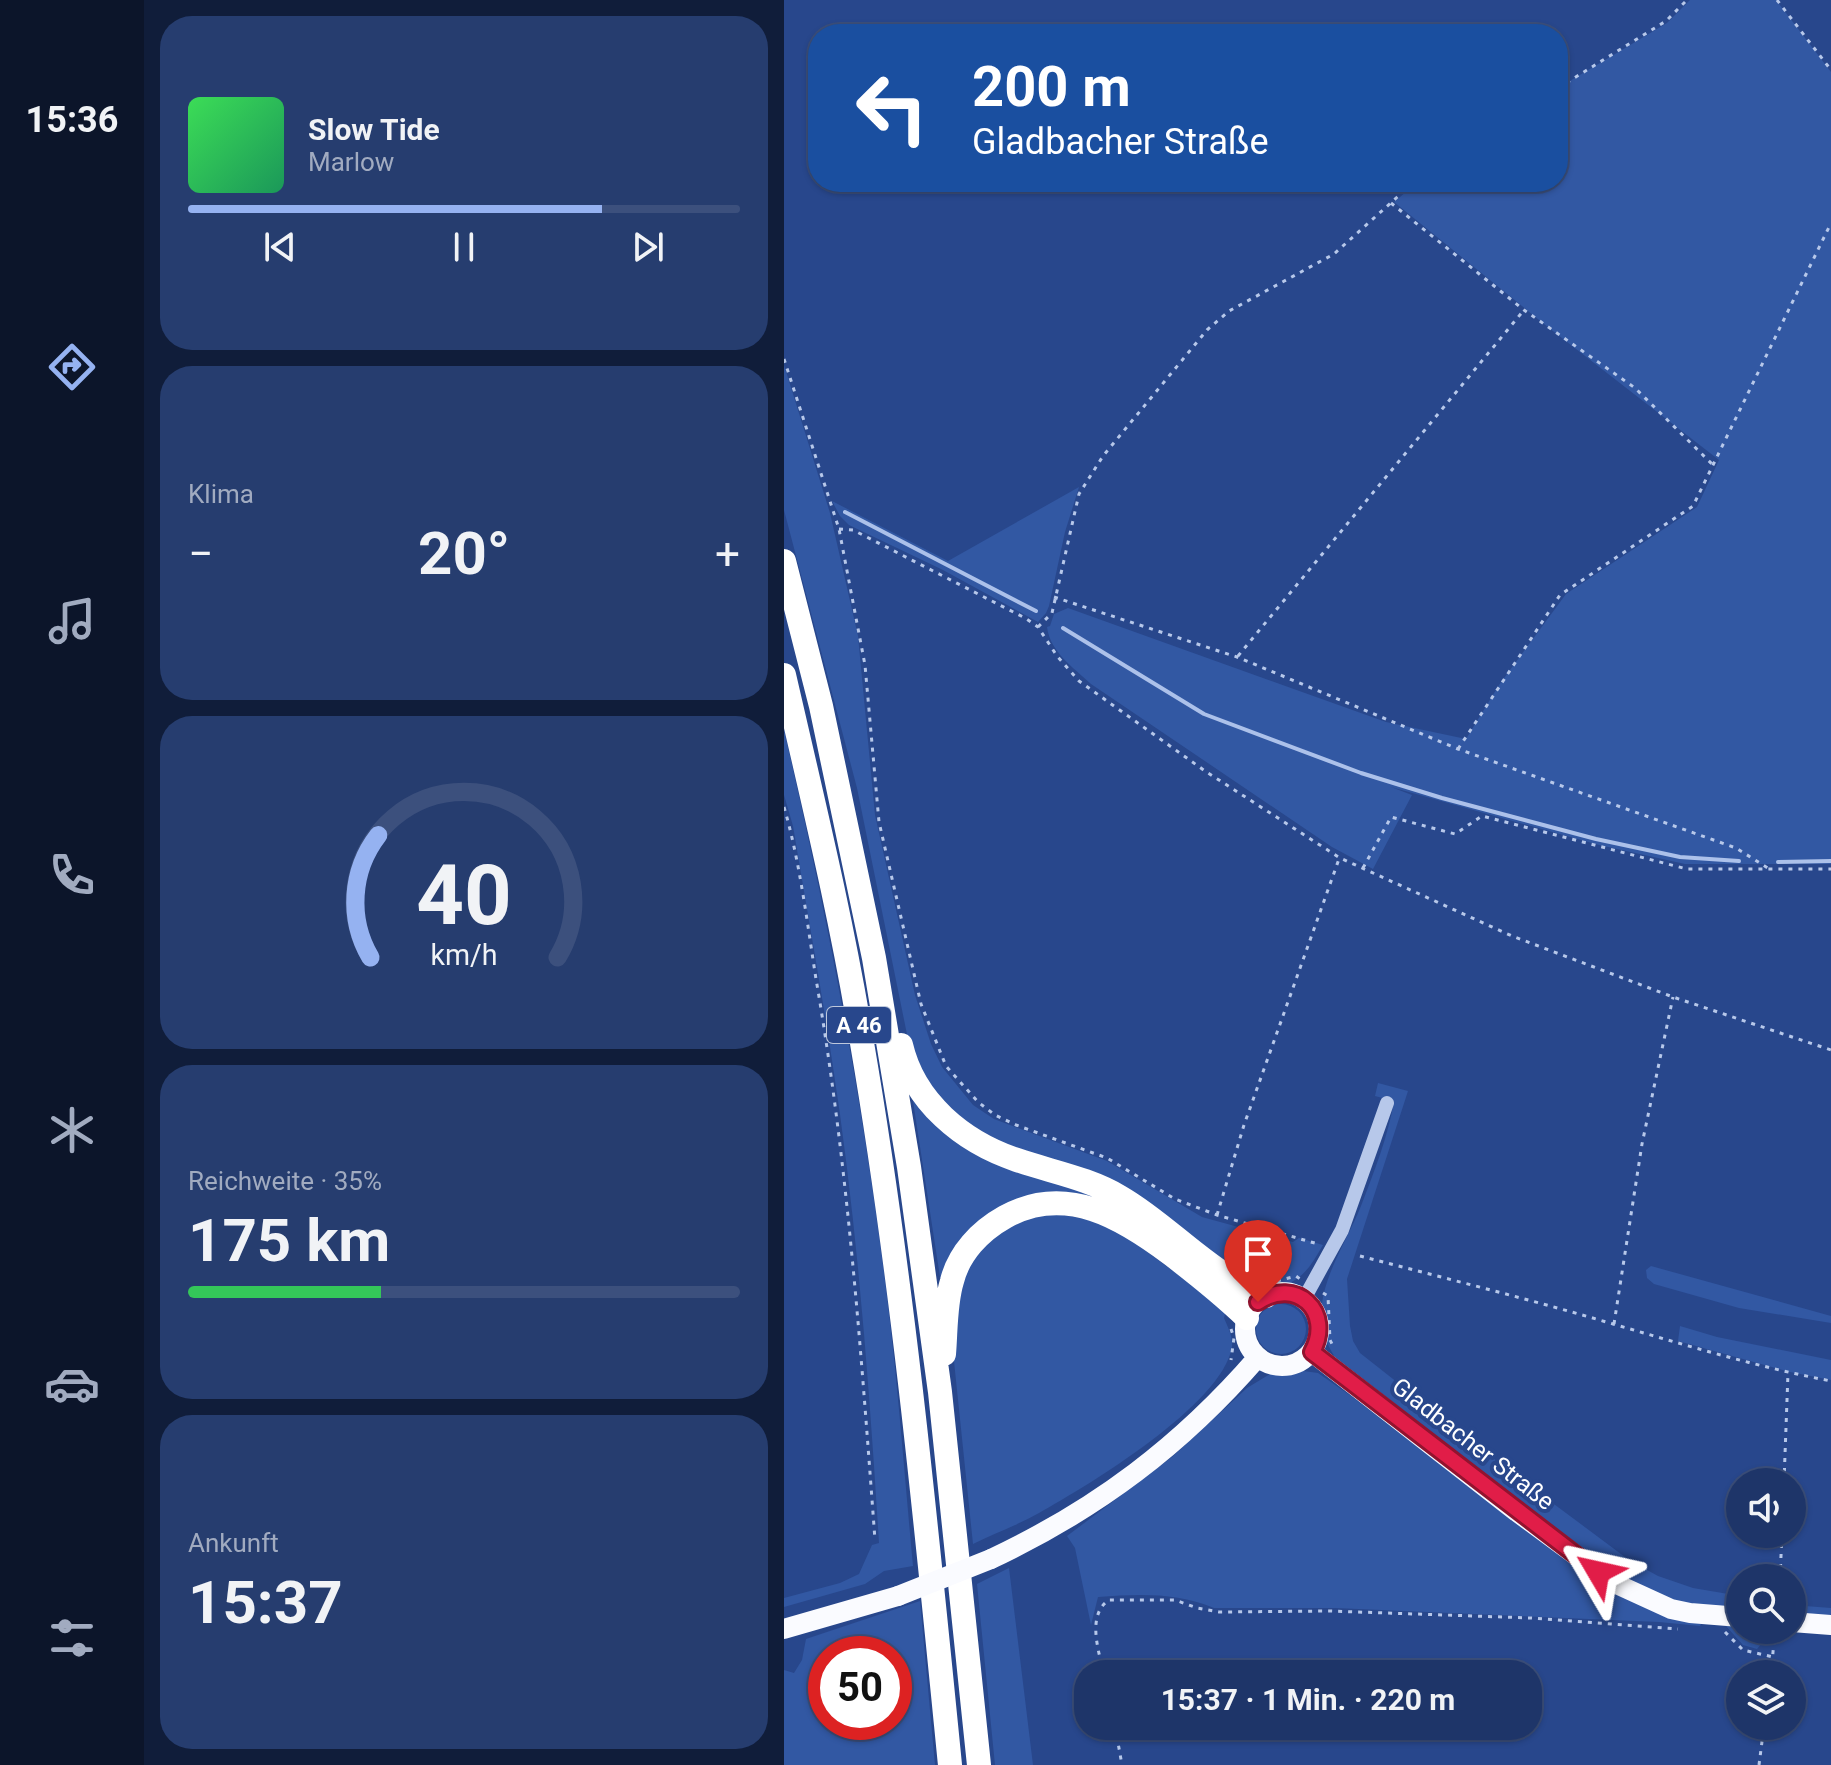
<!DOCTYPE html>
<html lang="de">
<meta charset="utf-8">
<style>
:root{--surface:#1e3569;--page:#263d6f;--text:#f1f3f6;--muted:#a1abc0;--line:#3c507d;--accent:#95b2f1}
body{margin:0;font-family:Roboto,sans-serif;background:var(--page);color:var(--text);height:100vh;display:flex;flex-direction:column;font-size:30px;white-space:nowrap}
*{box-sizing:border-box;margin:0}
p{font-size:26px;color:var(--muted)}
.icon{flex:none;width:44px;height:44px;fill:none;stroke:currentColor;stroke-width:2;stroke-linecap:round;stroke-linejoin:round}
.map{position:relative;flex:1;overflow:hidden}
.side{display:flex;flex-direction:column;gap:16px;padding:16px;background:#101d3a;width:640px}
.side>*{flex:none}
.guide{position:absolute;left:24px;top:24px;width:760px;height:168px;border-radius:32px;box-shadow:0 2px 6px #0004,0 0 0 2px var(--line);background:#1a4fa0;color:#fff;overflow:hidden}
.fabs{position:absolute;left:942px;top:1468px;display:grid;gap:16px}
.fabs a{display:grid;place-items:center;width:80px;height:80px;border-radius:50%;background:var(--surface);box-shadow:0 2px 6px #0004,0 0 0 2px var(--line);font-size:40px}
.speed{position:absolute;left:24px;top:1636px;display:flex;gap:16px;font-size:40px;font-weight:700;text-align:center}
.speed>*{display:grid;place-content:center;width:104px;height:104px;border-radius:50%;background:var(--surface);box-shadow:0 2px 6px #0004,0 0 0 2px var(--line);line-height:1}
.speed .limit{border:12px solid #d22;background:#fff;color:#111}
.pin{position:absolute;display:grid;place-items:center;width:68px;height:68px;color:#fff;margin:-82px -34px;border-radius:50% 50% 50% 0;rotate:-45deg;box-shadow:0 0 8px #0007}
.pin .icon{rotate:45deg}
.me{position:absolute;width:88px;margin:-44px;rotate:306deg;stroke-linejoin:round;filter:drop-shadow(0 0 6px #0008)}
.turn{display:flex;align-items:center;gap:28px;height:168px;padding:0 32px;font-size:36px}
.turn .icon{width:104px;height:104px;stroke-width:2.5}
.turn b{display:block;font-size:56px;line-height:68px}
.big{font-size:60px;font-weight:700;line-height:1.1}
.side .widget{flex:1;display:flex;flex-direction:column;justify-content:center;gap:12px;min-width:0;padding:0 28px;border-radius:32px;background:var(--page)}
.side .dial{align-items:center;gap:0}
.dial svg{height:208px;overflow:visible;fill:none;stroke:var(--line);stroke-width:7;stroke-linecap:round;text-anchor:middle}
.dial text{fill:var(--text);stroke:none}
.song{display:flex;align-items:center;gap:24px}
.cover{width:96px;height:96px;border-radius:12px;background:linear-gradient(135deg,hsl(130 70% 55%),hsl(150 70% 35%))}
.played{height:8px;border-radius:4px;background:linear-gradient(90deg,var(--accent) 75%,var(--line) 75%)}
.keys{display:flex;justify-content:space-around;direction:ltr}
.heat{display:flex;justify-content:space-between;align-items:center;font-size:44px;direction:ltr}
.charge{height:12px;border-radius:6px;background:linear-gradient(90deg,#34c759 35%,var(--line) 0)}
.trip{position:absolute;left:290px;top:1660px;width:468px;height:80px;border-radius:32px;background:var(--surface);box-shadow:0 2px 6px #0004,0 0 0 2px var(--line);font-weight:700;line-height:80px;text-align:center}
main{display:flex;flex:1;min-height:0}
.tab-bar{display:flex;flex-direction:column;width:144px;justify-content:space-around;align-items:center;background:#0c152a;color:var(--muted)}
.tab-bar .icon{width:56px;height:56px}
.tab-bar .current{color:var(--accent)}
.tab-bar b{font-size:36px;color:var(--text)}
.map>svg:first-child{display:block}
</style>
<main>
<nav class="tab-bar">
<b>15:36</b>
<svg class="icon current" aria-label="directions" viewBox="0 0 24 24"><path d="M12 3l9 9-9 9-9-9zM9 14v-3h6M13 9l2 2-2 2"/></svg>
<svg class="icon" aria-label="music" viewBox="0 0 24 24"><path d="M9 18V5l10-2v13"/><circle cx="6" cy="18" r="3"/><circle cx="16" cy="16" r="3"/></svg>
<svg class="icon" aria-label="phone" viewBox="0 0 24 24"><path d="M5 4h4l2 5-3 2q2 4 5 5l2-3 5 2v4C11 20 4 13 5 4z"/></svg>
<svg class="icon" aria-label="climate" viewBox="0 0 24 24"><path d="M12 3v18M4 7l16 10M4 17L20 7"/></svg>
<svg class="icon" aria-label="car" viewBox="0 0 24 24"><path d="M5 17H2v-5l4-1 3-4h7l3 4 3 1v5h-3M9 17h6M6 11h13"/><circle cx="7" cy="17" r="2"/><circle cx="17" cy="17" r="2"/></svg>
<svg class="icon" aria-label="filters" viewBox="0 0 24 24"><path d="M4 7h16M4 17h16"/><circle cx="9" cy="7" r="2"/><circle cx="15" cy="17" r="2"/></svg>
</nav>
<section class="side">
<div class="widget">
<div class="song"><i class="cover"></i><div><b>Slow Tide</b><p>Marlow</p></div></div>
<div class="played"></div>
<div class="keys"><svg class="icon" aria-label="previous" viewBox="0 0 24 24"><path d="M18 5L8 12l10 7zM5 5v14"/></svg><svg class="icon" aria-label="pause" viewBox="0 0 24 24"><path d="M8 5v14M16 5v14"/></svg><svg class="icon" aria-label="next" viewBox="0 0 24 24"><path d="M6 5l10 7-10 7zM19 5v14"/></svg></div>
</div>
<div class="widget"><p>Klima</p>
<div class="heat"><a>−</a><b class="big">20°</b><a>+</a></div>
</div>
<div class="widget dial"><svg viewBox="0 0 100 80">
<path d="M14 69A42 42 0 1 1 86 69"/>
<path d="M14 69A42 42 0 0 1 17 22" stroke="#95b2f1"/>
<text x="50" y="56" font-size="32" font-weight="700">40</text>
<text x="50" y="72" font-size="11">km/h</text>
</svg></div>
<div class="widget"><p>Reichweite · 35%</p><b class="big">175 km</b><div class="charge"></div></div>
<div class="widget"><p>Ankunft</p><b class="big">15:37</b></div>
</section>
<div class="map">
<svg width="1047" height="1765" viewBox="0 0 1047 1765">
<rect width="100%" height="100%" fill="#28478c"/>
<!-- green -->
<path fill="#3258a3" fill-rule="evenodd" d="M906 0H992L1047 72V864H901L815 845 607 787 628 795 589 869 548 847 307 684C290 668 266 652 263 627L266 626 270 614 284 608 602 722 682 739 715 685 782 594 913 507 935 460 765 328 610 202 634 182H774V88L883 23Z
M0 365 46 513 74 636 91 815 131 995 147 1044 158 1067 189 1105 210 1119 323 1161 418 1217 509 1242 515 1238 539 1245C524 1271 514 1287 482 1287L226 1148 163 1110 128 1059 73 788 0 510Z
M295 487 281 532 265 606 262 613 254 622 159 570 65 525 56 516 48 501 164 561Z
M0 730C45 923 82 1117 105 1313 115 1397 121 1482 129 1566L100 1571 81 1584 0 1607V1598L56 1583 75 1574 88 1545 95 1543C85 1382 73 1220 48 1060 36 982 22 904 9 826L0 795Z
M594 1083 624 1091 563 1279 566 1326 569 1341 576 1353 727 1472 845 1560 874 1576 909 1588 956 1596V1611L884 1600 829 1575 556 1364C513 1310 555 1260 577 1206 590 1172 604 1137 610 1101L591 1096Z
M127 1088 141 1106 309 1189 361 1229 245 1202 158 1290Z
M263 1212 324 1223 442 1310 440 1318C444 1328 449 1336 448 1347 438 1405 305 1485 255 1513 234 1525 211 1533 189 1544L168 1342 181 1270 213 1231Z
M867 1266 1047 1316V1323L955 1308 870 1284 863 1278 862 1270Z
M472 1329a25 25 0 1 1 50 0a25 25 0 1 1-50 0Z
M896 1326 933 1337 1047 1360V1380L1006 1372 894 1341Z
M512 1370 534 1373 567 1396 761 1544 918 1622 916 1626 875 1622 551 1608H430C392 1592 354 1594 314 1597L307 1625 291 1548 283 1536 388 1457 463 1388 486 1374Z
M225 1568 249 1765H211L193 1584Z
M136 1601 151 1765H0V1670L10 1673 18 1660 22 1639ZM42 1654H110V1722H42Z
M1008 1605 1047 1608V1618L1008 1616Z
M942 1626H956V1630H977L978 1643 973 1649 959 1645Z"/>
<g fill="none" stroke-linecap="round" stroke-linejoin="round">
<!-- stream -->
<path stroke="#acc1ea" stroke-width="4" d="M61 512 252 611
M279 628 420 714 577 773 658 798 812 839 896 857 955 861
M994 862 1047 861"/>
<!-- path -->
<path stroke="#b7c8ea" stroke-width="3" stroke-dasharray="4 6" stroke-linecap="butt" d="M993 0 1047 70
M774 88 882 21 903 0
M607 203 740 310 851 388 929 465
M0 359 55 529 81 665 95 822 137 1004 162 1066 194 1102 211 1115 232 1125 323 1158 391 1199 433 1215 534 1244
M55 529 69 530 241 618 254 627 273 656 295 681 421 771 556 858 728 936 889 997 1047 1050
M270 597 453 657 674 749 952 848 987 870
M254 627 268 613 295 494 319 456 423 330 445 311 550 254 630 182
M454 656 740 310
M674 749 776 595 909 506 1047 223
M0 807C16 862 23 922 32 979 64 1165 77 1352 91 1540
M579 868 607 817 671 834 698 816 903 869H1047
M433 1215 460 1125 555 859
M576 1256C660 1278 745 1299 829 1324 901 1345 973 1367 1047 1381
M493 1281 512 1276 516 1279
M539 1293 544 1296 546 1340 549 1346
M830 1324 858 1144 889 997
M447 1329 450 1338 447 1360
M1000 1482 1004 1373
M996 1578 998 1534
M941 1632 959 1650 989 1657
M320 1674C315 1652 302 1615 325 1600H391L413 1608 435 1612 545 1611 747 1618 894 1629
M987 1674 991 1630
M331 1726 338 1765
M975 1765 980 1726"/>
<!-- minor -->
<path stroke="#b7c8ea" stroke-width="14" d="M520 1299 558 1230 603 1103"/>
<!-- major -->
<path stroke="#fafbff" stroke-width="20" d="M461 1329a37 37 0 1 1 74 0a37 37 0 1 1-74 0Z
M528 1352 733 1512 828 1582 887 1609 906 1613 956 1617
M207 1559C313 1509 397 1446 474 1357
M1008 1622 1047 1625
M0 1629 114 1596"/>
<!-- highway -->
<path stroke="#fff" stroke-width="24" d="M0 561 37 706 90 958 125 1167 156 1392 195 1765
M0 675C28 797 58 919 78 1043 119 1282 142 1524 166 1765
M117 1045C130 1102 179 1142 233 1160 268 1172 304 1178 336 1197 376 1220 409 1256 449 1280 459 1286 471 1291 482 1296
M160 1354C162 1330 161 1304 168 1281 175 1253 196 1231 221 1217 282 1183 339 1218 388 1255 414 1275 439 1295 463 1318"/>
<!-- major-bridge -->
<path stroke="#fafbff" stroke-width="20" d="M114 1596 207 1559"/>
</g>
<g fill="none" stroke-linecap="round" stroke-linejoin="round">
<!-- route casing -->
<g stroke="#92132f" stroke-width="20">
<path id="route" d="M474 1302C512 1276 550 1312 528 1352L814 1572"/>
</g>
<!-- route -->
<use href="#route" stroke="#e11d48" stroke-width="14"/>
</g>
<g text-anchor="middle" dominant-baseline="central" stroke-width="8" stroke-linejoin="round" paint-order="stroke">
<!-- shield labels -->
<rect fill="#28478c" stroke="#bec8dc" stroke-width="2" x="43" y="1007" width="64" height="36" rx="6"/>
<g font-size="22" font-weight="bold" fill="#fff">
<text x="75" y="1025">A 46</text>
</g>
<!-- street labels -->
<g font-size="24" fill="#fff" stroke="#28478c">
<text transform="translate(689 1444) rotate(38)">Gladbacher Straße</text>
</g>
</g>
</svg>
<div class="fabs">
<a><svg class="icon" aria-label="sound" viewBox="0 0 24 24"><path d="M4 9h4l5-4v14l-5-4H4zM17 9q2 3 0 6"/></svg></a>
<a><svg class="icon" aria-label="search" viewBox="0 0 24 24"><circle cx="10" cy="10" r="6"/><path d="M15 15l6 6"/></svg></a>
<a><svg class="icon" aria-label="layers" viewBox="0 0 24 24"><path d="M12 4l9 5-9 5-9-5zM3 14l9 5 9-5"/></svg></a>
</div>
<div class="speed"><div class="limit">50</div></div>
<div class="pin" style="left:474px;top:1302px;background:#d93025"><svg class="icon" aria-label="arrive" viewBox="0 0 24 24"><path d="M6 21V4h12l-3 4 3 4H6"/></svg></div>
<svg class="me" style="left:814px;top:1572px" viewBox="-20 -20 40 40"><path d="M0-17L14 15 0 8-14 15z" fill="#e11d48" stroke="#fff" stroke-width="4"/></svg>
<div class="trip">15:37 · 1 Min. · 220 m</div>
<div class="guide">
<div class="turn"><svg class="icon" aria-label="left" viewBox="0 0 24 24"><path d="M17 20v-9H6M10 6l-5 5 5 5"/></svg><div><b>200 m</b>Gladbacher Straße</div></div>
</div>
</div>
</main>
